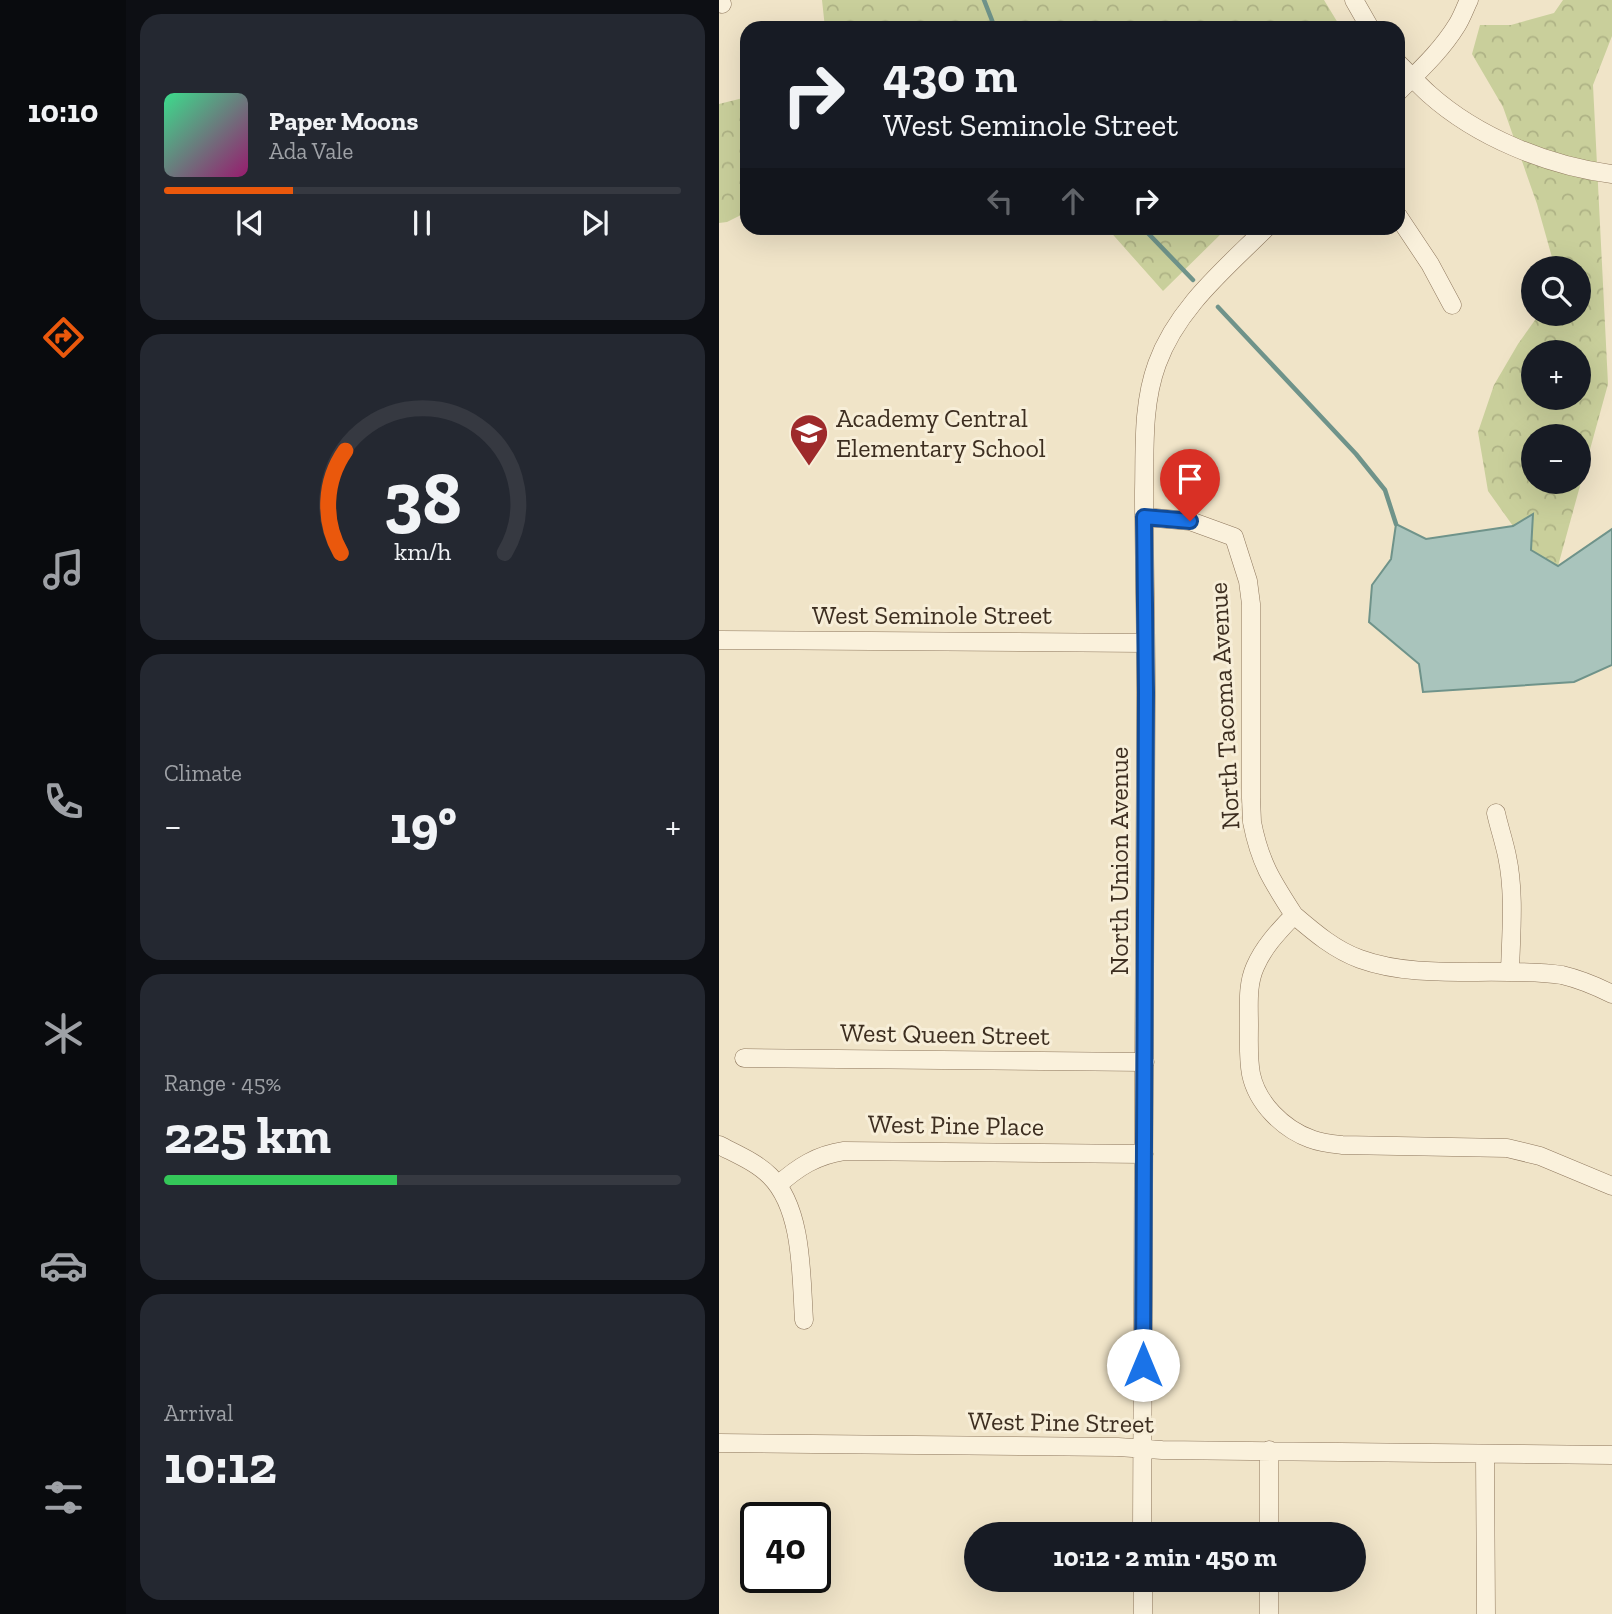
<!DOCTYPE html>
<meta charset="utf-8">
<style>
:root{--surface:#171b24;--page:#242831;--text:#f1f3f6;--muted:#9ea1a6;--line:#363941;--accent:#ea580c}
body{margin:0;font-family:"Zilla Slab",serif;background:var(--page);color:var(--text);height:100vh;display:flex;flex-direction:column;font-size:26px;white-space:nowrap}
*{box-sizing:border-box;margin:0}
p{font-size:23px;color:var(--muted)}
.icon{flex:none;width:38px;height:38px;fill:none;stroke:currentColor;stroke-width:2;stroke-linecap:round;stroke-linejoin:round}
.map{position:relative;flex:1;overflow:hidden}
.side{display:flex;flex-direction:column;gap:14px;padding:14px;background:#0d0f14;width:593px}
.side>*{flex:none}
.guide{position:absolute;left:21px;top:21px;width:665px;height:214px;border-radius:21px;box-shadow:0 7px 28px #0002;background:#171b24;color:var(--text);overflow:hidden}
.tools{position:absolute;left:802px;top:256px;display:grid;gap:14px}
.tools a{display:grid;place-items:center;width:70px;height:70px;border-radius:50%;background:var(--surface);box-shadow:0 7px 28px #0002;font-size:35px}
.speed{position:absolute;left:21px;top:1502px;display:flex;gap:14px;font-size:35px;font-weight:700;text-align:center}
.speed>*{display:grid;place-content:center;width:91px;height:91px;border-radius:50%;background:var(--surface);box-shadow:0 7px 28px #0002;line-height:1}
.speed .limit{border:4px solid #111;border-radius:10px;background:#fff;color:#111}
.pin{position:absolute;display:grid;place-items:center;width:60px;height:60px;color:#fff;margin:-72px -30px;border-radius:50% 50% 50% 0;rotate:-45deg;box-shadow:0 0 7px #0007}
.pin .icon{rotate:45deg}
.me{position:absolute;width:77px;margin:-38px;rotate:0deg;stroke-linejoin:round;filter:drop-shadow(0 0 5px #0008)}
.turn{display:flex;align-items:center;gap:24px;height:147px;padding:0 28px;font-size:32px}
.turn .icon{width:91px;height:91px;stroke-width:2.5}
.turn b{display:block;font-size:49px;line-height:60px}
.lanes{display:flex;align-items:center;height:66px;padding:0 28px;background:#0003;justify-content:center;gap:35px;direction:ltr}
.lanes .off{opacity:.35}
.big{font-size:52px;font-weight:700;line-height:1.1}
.side .tile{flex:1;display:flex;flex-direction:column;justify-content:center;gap:10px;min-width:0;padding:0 24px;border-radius:21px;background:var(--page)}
.side .dial{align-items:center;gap:0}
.dial svg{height:182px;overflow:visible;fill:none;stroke:var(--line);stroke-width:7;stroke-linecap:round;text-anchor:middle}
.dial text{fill:var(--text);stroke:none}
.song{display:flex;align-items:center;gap:21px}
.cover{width:84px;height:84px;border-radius:10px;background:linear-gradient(135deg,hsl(150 70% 55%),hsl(320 70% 35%))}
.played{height:7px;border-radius:4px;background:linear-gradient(90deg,var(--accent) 25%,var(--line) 25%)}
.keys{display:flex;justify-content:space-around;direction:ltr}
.heat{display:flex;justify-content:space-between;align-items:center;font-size:38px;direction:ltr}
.charge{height:10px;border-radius:5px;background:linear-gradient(90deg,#34c759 45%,var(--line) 0)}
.trip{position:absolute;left:245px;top:1522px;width:402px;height:70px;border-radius:35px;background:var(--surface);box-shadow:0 7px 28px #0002;font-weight:700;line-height:70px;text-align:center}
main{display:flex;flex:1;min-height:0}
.tabs{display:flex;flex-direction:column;width:126px;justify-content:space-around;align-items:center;background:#090b0e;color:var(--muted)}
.tabs .icon{width:49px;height:49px}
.tabs .active{color:var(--accent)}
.tabs b{font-size:32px;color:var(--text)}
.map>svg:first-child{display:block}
</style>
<main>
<nav class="tabs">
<b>10:10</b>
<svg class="icon active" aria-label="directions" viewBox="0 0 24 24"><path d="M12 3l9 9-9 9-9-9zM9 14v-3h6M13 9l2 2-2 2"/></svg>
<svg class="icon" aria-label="music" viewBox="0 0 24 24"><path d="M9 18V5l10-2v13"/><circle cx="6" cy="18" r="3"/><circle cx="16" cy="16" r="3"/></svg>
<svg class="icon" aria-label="phone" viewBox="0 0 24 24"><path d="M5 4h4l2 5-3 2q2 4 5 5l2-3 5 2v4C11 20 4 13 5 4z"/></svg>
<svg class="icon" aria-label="climate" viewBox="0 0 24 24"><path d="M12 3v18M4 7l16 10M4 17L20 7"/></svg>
<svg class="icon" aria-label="car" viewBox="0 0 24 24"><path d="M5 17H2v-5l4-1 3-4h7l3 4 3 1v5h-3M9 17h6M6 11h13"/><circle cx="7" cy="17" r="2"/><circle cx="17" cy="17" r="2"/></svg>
<svg class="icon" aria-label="filters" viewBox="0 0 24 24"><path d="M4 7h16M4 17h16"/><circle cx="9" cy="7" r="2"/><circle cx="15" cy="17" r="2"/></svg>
</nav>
<section class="side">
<div class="tile">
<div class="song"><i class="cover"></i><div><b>Paper Moons</b><p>Ada Vale</p></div></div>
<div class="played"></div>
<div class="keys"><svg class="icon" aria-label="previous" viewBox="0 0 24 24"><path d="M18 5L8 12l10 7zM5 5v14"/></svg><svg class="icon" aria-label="pause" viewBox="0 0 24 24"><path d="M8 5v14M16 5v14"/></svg><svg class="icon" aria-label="next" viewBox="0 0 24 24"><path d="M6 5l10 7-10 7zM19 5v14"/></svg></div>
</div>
<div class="tile dial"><svg viewBox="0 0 100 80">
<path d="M14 69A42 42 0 1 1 86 69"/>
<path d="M14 69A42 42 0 0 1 16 24" stroke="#ea580c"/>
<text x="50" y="56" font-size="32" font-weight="700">38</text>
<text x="50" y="72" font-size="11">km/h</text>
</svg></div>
<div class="tile"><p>Climate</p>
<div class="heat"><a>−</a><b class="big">19°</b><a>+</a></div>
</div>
<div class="tile"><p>Range · 45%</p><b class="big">225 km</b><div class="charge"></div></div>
<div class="tile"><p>Arrival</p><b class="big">10:12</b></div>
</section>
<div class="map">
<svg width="893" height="1614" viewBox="0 0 893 1614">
<defs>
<pattern id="forest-crowns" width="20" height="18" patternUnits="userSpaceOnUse" patternTransform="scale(1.75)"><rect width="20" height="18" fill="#c9cf9b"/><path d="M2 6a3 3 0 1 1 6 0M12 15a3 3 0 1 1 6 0" fill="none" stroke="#aeb285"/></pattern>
</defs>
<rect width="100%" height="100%" fill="#f0e4c8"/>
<!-- forest -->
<path fill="url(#forest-crowns)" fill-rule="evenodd" d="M103 0H605L622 28H106Z
M844 0H893V36L874 85 889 384 839 566 812 550 814 515 794 526 769 491 759 432 775 385 799 344 821 313H859V268H836L818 204 784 107 753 54 761 25H792L835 13ZM814 352H859V397H814ZM814 436H859V481H814Z
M28 97V212L8 222 0 223V104Z
M388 228H508L444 291Z"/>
<!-- water -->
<path fill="#a9c4bc" stroke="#6f938a" stroke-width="2" d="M814 514 812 550 839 566 893 529V665L855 682 704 692 700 664 650 622 653 585 672 559 677 524 707 539 794 526Z"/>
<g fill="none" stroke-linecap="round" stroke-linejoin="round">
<!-- stream -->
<path stroke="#6f938a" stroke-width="4.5" d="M265 0 276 28
M424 228 474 280
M499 307 637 454 666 490 677 524"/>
<!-- minor casing -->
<g stroke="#8d765c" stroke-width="19">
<path id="minor" d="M1 0 3 4
M635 0 651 28
M679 63C689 73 699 84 710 94 758 137 829 166 893 174
M679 92C700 71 722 51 738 25 743 17 746 8 750 0
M679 216 711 264 733 305
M425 517 471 521 515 537 529 581 532 604V798L533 822C541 863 553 881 575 915 560 931 545 946 536 967 528 985 530 1005 530 1025 530 1041 529 1058 532 1074 538 1103 564 1129 592 1139 602 1143 613 1144 623 1145L788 1148 821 1156 893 1186
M0 640 426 643
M777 813C780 827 785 841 788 856 796 893 792 934 791 972
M575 915C596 933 616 950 641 959 688 976 741 971 790 972 808 972 825 972 843 975 860 979 877 986 893 994
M25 1058 426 1062
M0 1145C17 1154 37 1162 51 1176 84 1209 82 1275 85 1320
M59 1185C79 1167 98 1155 125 1151L425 1154
M0 1443 399 1447 443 1450 893 1455
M766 1454 767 1614
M423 1535C423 1255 426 975 427 695 427 627 425 559 425 491 426 449 423 405 438 364 458 308 506 269 547 228
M550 1535V1450
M424 1580V1614
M550 1614V1580"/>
</g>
<!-- minor -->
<use href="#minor" stroke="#faf1dc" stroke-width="18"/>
</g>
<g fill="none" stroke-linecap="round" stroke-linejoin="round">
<!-- route casing -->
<g stroke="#114b97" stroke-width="18">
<path id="route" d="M424 1365 427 692 425 517 471 521"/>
</g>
<!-- route -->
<use href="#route" stroke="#1a73e8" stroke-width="12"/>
</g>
<!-- icons -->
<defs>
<g id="school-pin" transform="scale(2.0125)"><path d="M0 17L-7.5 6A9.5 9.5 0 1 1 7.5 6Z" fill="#9e2a2b" stroke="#f7eed8"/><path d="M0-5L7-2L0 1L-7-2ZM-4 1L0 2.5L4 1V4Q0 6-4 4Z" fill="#fff"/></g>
</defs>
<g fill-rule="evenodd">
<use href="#school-pin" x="90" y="433"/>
</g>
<g text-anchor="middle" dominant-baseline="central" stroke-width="6" stroke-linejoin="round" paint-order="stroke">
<!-- poi labels -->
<g font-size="26" fill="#3d2e20" stroke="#f7eed8" text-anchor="start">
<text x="117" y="418">Academy Central<tspan x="117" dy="30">Elementary School</tspan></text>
</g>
<!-- street labels -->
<g font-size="26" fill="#3d2e20" stroke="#f7eed8">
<text x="213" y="615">West Seminole Street</text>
<text transform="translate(505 706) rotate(-93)">North Tacoma Avenue</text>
<text transform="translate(400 861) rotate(-90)">North Union Avenue</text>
<text transform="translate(226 1034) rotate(1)">West Queen Street</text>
<text transform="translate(237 1125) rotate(1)">West Pine Place</text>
<text transform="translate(342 1422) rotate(1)">West Pine Street</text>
</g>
</g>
</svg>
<div class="tools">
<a><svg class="icon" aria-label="search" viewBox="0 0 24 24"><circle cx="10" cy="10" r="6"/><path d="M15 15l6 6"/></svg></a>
<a>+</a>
<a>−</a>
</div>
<div class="speed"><div class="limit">40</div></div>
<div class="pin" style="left:471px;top:521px;background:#d93025"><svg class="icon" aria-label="arrive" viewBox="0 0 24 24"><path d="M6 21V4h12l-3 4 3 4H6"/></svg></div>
<svg class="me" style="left:424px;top:1365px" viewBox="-20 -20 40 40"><circle r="19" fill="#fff"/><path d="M0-13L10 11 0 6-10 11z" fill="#1a73e8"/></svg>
<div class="trip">10:12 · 2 min · 450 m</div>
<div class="guide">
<div class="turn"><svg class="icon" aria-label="right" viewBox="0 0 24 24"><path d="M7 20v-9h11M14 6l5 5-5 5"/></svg><div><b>430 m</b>West Seminole Street</div></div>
<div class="lanes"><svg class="icon off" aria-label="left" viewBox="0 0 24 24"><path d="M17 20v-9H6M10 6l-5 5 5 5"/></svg><svg class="icon off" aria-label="ahead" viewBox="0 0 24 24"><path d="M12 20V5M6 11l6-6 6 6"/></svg><svg class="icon" aria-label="right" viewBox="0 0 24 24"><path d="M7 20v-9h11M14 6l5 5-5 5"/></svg></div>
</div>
</div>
</main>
